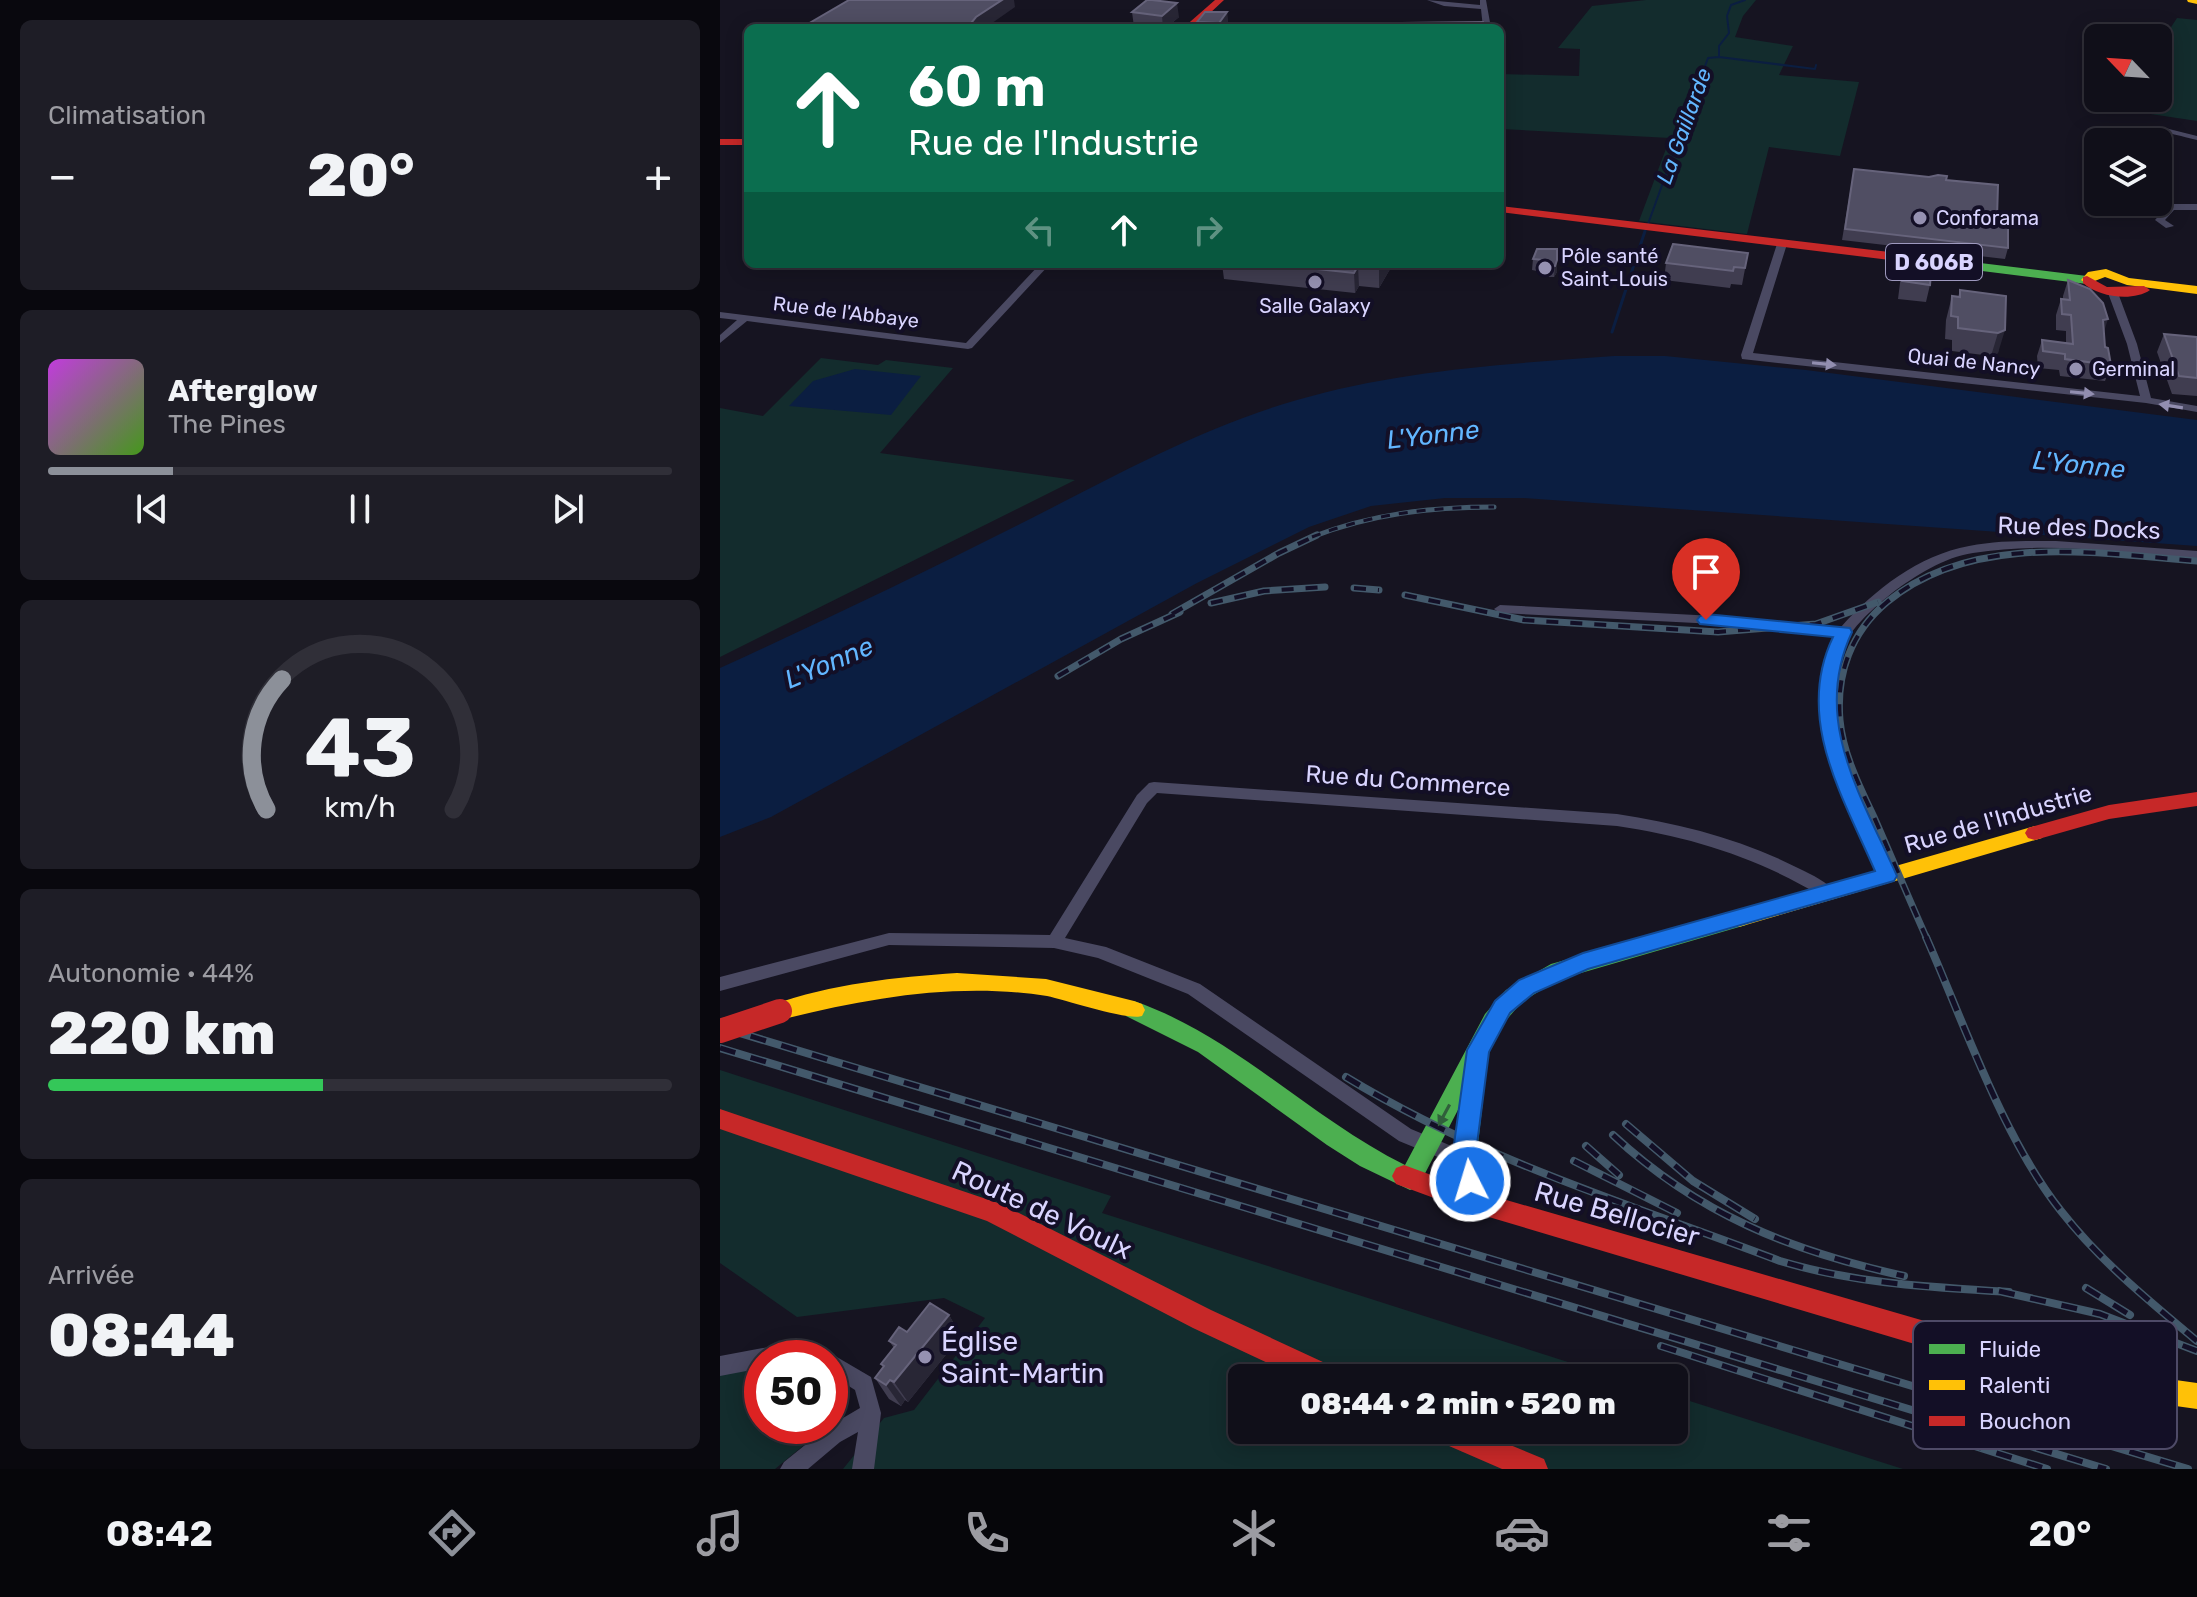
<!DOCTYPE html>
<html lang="fr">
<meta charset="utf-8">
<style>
:root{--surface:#100f19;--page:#1e1d26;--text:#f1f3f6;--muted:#9c9ca2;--line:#302f38;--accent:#8c9099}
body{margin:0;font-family:Rubik,sans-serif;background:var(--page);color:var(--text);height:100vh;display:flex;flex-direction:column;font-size:30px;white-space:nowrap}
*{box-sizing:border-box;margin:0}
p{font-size:26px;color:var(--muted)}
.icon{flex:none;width:44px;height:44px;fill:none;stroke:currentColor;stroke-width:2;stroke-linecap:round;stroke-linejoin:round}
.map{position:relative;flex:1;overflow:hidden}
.drawer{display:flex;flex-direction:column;gap:20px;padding:20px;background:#09080e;width:720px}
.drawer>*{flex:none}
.guide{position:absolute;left:24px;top:24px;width:760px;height:244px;border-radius:12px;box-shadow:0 4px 20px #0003,0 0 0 2px var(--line);background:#0b6e4f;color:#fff;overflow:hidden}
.needle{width:52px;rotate:295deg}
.tools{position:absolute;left:1364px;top:24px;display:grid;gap:16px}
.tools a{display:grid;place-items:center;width:88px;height:88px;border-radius:12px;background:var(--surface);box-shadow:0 4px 20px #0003,0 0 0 2px var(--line);font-size:40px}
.speed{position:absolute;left:24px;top:1340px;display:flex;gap:16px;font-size:40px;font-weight:700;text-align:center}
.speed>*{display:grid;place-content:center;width:104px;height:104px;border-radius:50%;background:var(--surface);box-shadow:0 4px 20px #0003,0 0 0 2px var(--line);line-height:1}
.speed .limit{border:12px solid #d22;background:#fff;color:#111}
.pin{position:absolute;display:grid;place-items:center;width:68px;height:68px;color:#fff;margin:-82px -34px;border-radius:50% 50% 50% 0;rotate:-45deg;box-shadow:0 0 8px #0007}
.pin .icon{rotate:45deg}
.me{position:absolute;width:88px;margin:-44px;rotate:355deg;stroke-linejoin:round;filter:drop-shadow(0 0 6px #0008)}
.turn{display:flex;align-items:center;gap:28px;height:168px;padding:0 32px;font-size:36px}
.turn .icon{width:104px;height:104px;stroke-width:2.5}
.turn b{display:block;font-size:56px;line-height:68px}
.lanes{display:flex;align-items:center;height:76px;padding:0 32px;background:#0003;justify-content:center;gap:40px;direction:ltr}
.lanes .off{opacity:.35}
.big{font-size:60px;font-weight:800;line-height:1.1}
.drawer .card{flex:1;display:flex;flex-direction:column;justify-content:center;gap:12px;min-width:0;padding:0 28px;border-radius:12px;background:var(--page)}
.drawer .dial{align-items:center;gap:0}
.dial svg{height:208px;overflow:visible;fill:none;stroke:var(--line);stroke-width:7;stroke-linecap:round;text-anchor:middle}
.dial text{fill:var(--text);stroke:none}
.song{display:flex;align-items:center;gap:24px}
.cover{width:96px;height:96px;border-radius:12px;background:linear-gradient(135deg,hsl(290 70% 55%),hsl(100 70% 35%))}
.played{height:8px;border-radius:4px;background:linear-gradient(90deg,var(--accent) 20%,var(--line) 20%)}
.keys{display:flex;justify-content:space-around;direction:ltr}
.heat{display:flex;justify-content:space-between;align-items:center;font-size:44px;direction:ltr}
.charge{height:12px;border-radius:6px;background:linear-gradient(90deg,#34c759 44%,var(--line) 0)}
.trip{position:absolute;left:508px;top:1364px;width:460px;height:80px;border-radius:12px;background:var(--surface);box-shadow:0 4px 20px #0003,0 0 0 2px var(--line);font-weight:800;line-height:80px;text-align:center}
.menu{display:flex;height:128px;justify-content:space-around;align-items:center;background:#06060a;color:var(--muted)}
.menu .icon{width:56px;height:56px}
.menu .current{color:var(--accent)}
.menu b{font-size:36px;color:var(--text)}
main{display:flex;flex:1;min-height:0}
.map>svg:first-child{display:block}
</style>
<main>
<section class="drawer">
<div class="card"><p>Climatisation</p>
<div class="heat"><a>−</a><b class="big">20°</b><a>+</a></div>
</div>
<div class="card">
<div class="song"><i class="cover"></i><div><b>Afterglow</b><p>The Pines</p></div></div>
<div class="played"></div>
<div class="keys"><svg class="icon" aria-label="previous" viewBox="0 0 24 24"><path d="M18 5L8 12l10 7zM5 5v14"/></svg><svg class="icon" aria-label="pause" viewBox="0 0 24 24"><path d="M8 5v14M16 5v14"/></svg><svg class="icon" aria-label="next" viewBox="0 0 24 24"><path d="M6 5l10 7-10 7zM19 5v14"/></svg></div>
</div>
<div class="card dial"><svg viewBox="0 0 100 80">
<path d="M14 69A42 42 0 1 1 86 69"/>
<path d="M14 69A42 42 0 0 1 20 19" stroke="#8c9099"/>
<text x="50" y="56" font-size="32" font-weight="700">43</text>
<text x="50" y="72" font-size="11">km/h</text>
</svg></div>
<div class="card"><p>Autonomie · 44%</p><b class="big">220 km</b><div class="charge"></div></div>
<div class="card"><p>Arrivée</p><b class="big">08:44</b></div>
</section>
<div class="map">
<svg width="1477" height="1469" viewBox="0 0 1477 1469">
<rect width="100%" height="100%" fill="#161421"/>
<!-- green -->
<path fill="#132c2d" d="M926 0H1036L1023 16 1015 37 1073 46 1059 75 1139 82 1120 156 1049 147 1027 234 919 221 950 138 782 129 780 74 859 76 860 49 838 48 872 6Z
M1457 18 1477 20V121L1391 108 1389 98H1438V47Z
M101 358 158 365 166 360 233 368 160 453 355 480 0 657V408L43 416Z
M0 1070 391 1196 382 1213 898 1378H522V1430H954V1396L1183 1469H123L164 1418 194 1410 265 1318 224 1298 77 1317 0 1263Z
M42 1366V1426H107L55 1469H0V1375Z"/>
<!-- water -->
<path fill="#0b1e41" d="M894 356H945L1086 370 1477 420V546L803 498H725L651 506 589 527 477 583 51 817 0 837V668C103 621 205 572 306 521 393 477 482 427 577 400 680 370 787 364 894 356Z
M135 369 201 376 171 415 69 406 93 381Z"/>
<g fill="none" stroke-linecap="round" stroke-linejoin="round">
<!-- stream-far1 -->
<path stroke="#0b1e41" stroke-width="2" d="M999 57 1095 69 1096 65
M928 224 988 58 999 57V46L1009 33 1007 16 1011 5 1025 0"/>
<!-- stream -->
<path stroke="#0b1e41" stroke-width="3" d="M892 332 925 231"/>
<!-- street -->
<path fill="#4a4962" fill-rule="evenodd" d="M707 0 760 5V0H766L771 28H763L761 9 724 6Z
M780 123 784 125V172L780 175Z
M1422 127H1441L1477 136V140C1457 136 1431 125 1412 137L1414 142H1406L1404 134Z
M1438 197 1454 204H1477V210H1454L1445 220 1454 226 1446 228 1435 220 1446 208 1435 202H1438Z
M1062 241 1067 244 1033 353 1420 396 1407 344 1388 293 1393 290 1398 293 1417 344 1431 398 1477 406V412L1426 403 1022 359 1021 355 1057 244Z
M320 264H330L252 348 248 349 27 321 0 343V335L17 320 0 318V312L246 343Z
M1336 541 1477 551V559C1403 553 1327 541 1253 553 1224 557 1195 576 1172 593 1150 611 1128 630 1118 657 1097 720 1146 820 1175 876L1172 880H1162C1137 833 1093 735 1100 682 1102 665 1108 651 1116 635L1015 625 780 613 774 609 780 605 1015 617 1121 627C1154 590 1199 555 1249 546 1278 540 1307 541 1336 541Z
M434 782 897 814C961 824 1022 839 1080 869 1092 875 1108 882 1116 893L1113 897 1108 899 1103 897C1038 858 972 837 897 826L437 793 427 803 345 938 386 947 480 984 691 1129 753 1155 756 1161 753 1167 747 1169 679 1141 468 994 378 958 334 948 169 945 0 991V977L169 933 330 935 417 795 429 783Z
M70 1343 103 1351 105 1355 110 1353 151 1377 161 1413 154 1469H132L138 1432 120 1442 88 1469H60L64 1462 106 1428 140 1408 135 1390 110 1374V1358H42V1368L0 1376V1356Z"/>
<!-- fast -->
<path fill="#4caf50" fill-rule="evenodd" d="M1186 254 1367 276 1373 280 1367 284 1182 261 1180 258Z
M1019 911 1026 913 1029 919 1026 925 837 980 802 1002 781 1026 764 1059 767 1066 758 1144 764 1201 760 1209 752 1212 744 1209 740 1201 734 1144 740 1106 698 1187 690 1190 640 1166 607 1145 478 1052 406 1016 403 1010 406 1004 414 1001C515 1036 590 1118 685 1165L765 1014 786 990 831 964Z"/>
<!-- slow -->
<path fill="#ffc107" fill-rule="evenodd" d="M1467 0H1477V4L1468 2Z
M1386 269 1409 278 1477 286V294L1407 285 1385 277 1367 284 1361 280 1368 272Z
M1315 826 1322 828 1325 833 1322 838 1019 927 1012 925 1009 919 1012 913 1019 911Z
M237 973 326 979 414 1001 422 1004 425 1010 422 1016C409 1021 346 1000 327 996 237 982 147 998 60 1020L52 1017 49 1011 52 1005C111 984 176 977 237 973Z
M1208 1322 1363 1367 1477 1383V1409L1363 1393 1208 1348 1199 1344 1195 1335 1199 1326Z"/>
<!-- jam -->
<path fill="#c62828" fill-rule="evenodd" d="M495 0H504L474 28H463Z
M0 139H28V145H0Z
M780 206 1186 254 1192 258 1186 262 780 212Z
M1367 276 1387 287 1424 286 1430 290C1413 302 1378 297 1363 283V277Z
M1477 792V806L1389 819 1315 840 1308 838 1305 833 1308 828 1389 805Z
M0 1109 281 1204 491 1310 618 1369 622 1378H580L473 1328 267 1221 0 1129Z
M684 1165 752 1190 1208 1322 1217 1326 1221 1335 1217 1344 1208 1348 752 1212 676 1184 672 1176 676 1168Z
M709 1430H754L824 1459 828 1469H782L713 1439Z"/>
<!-- rail-far2 casing -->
<g stroke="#43596b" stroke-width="5">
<path id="rail-far2" d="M592 537C651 514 711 507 774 507"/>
</g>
<!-- rail-far1 casing -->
<g stroke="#43596b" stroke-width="7">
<path id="rail-far1" d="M634 588 659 590
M685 595 804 620 998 632 1096 624 1158 602
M491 603 544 591 605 587
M452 614 559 553 597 535
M338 676 401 639 460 612
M1207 939C1189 899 1172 858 1154 817 1140 787 1123 754 1120 720 1116 674 1131 632 1167 602 1252 532 1376 553 1477 561"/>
</g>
<!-- rail casing -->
<g stroke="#43596b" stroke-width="8">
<path id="rail" d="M1206 937C1244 1023 1283 1138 1341 1211 1380 1261 1428 1300 1477 1341
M0 1027 1468 1469
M0 1048 1386 1469
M626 1077C762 1160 912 1205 1060 1261 1137 1284 1209 1287 1289 1292
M906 1124 973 1181 1035 1219
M893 1135C978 1214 1071 1251 1184 1276
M866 1146 899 1175
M854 1161 957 1213
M1366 1288 1410 1315
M1279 1291 1380 1314 1477 1351
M941 1346 1327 1469"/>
</g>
<!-- rail-far2 -->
<use href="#rail-far2" stroke="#130f26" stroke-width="3" stroke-dasharray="9" stroke-linecap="butt"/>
<!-- rail-far1 -->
<use href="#rail-far1" stroke="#130f26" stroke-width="4" stroke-dasharray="12" stroke-linecap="butt"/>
<!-- rail -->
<use href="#rail" stroke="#130f26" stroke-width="5" stroke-dasharray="16" stroke-linecap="butt"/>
<!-- jam-bridge -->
<path stroke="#c62828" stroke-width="24" d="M0 1031 60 1011"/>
</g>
<!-- wall -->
<path fill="#403d50" d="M412 12 459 17 446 28H424L414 27Z
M507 12 508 28H478L477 22Z
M1132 180H1226L1277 218 1288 248 1285 259 1122 240Z
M837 249V272L834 277H822V272L812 270 813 259Z
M1028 253 1022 285 1011 284 1010 288 944 280 946 263Z
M1184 258 1210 285 1206 302 1178 299 1181 275Z
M502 264H673L659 288 639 286 635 293 504 279Z
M1348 280 1384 333 1385 347 1391 365 1385 381 1340 376 1339 370 1318 368 1317 356 1322 340 1346 343V331L1336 330V315L1341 299 1343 300V296Z
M1240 290 1286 296 1278 353 1271 356 1232 351V340L1225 339 1226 320 1232 296 1238 297Z
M1444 334 1477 337V396L1452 394 1437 352Z
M229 1315 241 1336 188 1402 185 1400 181 1406 169 1399 155 1378 163 1367 161 1364 174 1348 169 1341Z"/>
<!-- shaded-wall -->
<path fill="#282635" d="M282 0H294L295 7 265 28H247L256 17Z
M457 3 459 17 446 28H443L442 16Z
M507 12 508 27 499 28V23Z
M837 260V272L834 277 835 266Z
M661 264H673L659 288V268Z
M638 266 639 286 635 293 634 273Z
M1388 319 1383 335V320Z
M1285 330 1278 353 1271 356 1278 333Z
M229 1315 241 1336 188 1402 174 1382Z
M170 1380 185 1400 181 1406 166 1385Z"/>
<!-- building -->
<path fill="#504e63" stroke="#66637b" stroke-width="2" d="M129 0H282L256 17 247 28H81Z
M427 0H432L457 3 442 16 412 12Z
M485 12H507L499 23 477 22Z
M763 22 764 28H682V23Z
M1134 169 1209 177 1218 175 1227 176 1226 180 1278 185 1277 218 1288 219V248L1125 229Z
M953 244 1028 253 1025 268 1014 267 1013 271 946 263Z
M817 249H837V260L835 266H823V260L813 259Z
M1184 258 1212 262 1210 285 1182 281Z
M549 264H661L659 268 638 266 634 273Z
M1348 280 1370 289 1383 303 1388 319 1383 320 1385 347 1388 348 1391 365 1345 359V354L1323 351 1322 340 1353 344 1351 315 1342 314 1341 299 1350 300Z
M1240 290 1286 296 1285 330 1278 333 1238 328V317L1231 316 1232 296 1240 297Z
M1444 334 1477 337V378L1459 376Z
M210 1303 229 1315 174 1382 170 1380 166 1385 155 1378 164 1366 161 1364 176 1345 169 1341 179 1327 187 1332Z"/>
<!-- one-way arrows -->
<defs><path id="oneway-solid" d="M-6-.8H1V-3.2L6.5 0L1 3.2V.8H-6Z" transform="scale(2)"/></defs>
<g fill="#928eb0">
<use href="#oneway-solid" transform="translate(1104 364) rotate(6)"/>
<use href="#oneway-solid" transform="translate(1362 393) rotate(6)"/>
<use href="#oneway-solid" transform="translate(1451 406) rotate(-171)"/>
</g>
<use fill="#305f3b" href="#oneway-solid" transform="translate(724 1115) rotate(118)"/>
<!-- route -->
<path fill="#1a73e8" stroke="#114b97" stroke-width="2" d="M986 614 1130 628 1132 632C1091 720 1141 795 1177 876L1174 881 1167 883 868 969 814 993 790 1013 769 1052 757 1144 762 1181 758 1189 750 1192 742 1189 734 1144 747 1050 775 1001 799 980 863 953 1155 871C1123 797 1074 718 1113 637L980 624 977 620 980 616Z"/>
<!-- markers -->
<g fill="#9591b1" stroke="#130f26" stroke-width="3">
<circle cx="1200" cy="218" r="8"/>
<circle cx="825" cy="268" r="8"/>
<circle cx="595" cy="282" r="8"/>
<circle cx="1356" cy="369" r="8"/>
<circle cx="205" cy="1357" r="8"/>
</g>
<g text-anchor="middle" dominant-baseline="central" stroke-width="8" stroke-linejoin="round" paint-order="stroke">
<!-- far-poi labels -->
<g font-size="20" fill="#d9d4ff" stroke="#130f26" text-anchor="start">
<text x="1216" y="218">Conforama</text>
<text x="841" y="256">Pôle santé<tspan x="841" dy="23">Saint-Louis</tspan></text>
<text x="595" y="306" text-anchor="middle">Salle Galaxy</text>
<text x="1372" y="369">Germinal</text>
</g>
<!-- far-street labels -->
<g font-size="20" fill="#d9d4ff" stroke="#130f26">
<text transform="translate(126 312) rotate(7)">Rue de l'Abbaye</text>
<text transform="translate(1254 362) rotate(6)">Quai de Nancy</text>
</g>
<!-- far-water labels -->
<g font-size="22" font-style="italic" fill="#62b6ff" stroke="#130f26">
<text transform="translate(964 126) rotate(-70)">La Gaillarde</text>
</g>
<!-- shield labels -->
<rect fill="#130f26" stroke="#9e99be" stroke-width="2" x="1166" y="244" width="96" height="36" rx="6"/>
<g font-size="22" font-weight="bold" fill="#d9d4ff">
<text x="1214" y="262">D 606B</text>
</g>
<!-- street labels -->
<g font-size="24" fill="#d9d4ff" stroke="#130f26">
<text transform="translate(1359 528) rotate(2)">Rue des Docks</text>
<text transform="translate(688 781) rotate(4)">Rue du Commerce</text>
<text transform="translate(1278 819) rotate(-16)">Rue de l'Industrie</text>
</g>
<!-- water labels -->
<g font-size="26" font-style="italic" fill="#62b6ff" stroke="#130f26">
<text transform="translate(713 435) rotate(-7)">L'Yonne</text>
<text transform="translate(1359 465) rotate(6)">L'Yonne</text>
<text transform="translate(109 663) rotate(-23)">L'Yonne</text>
</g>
<!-- near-street labels -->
<g font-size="28" fill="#d9d4ff" stroke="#130f26">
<text transform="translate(322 1210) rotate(25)">Route de Voulx</text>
<text transform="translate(897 1214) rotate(16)">Rue Bellocier</text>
</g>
<!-- near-poi labels -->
<g font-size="28" fill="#d9d4ff" stroke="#130f26" text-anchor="start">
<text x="221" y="1341">Église<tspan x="221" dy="32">Saint-Martin</tspan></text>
</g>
</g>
<!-- legend -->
<rect x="1193" y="1321" width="264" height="128" rx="12" fill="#130f26" stroke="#4e4a67" stroke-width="2"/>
<rect x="1209" y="1344" width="36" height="10" fill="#4caf50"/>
<rect x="1209" y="1380" width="36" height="10" fill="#ffc107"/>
<rect x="1209" y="1416" width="36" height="10" fill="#c62828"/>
<g font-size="22" fill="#d9d4ff">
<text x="1259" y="1357">Fluide</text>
<text x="1259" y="1393">Ralenti</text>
<text x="1259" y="1429">Bouchon</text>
</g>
</svg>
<div class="tools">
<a><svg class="needle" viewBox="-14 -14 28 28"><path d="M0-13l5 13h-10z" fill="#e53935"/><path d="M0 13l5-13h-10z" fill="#9c9ca2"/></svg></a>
<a><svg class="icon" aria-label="layers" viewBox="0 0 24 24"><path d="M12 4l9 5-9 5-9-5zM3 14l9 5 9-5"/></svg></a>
</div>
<div class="speed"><div class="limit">50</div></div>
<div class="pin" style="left:986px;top:620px;background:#d93025"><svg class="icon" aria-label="arrive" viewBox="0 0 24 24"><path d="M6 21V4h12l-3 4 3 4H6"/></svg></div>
<svg class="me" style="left:750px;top:1181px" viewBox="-20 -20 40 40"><circle r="17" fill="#1a73e8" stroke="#fff" stroke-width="3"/><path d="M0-11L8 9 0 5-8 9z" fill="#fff"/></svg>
<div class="trip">08:44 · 2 min · 520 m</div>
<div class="guide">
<div class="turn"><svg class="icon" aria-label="ahead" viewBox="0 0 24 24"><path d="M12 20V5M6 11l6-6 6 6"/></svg><div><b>60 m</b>Rue de l'Industrie</div></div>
<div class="lanes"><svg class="icon off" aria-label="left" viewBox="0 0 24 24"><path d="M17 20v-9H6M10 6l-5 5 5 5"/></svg><svg class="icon" aria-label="ahead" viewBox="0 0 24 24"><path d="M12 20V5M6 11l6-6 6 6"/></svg><svg class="icon off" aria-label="right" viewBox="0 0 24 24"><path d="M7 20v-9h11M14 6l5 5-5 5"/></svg></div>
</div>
</div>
</main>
<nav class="menu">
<b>08:42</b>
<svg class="icon current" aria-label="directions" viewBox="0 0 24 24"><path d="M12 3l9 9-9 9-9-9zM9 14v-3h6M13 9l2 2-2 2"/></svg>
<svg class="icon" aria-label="music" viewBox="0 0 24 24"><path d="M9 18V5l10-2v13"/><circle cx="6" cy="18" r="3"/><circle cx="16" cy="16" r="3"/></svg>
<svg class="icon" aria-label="phone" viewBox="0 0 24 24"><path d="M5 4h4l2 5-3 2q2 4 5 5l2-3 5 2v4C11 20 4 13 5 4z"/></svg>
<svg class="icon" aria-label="climate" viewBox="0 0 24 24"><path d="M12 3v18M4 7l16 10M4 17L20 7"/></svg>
<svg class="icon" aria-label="car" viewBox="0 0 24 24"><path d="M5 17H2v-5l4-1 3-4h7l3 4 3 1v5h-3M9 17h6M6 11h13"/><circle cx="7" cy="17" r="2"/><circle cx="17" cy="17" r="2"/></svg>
<svg class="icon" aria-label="filters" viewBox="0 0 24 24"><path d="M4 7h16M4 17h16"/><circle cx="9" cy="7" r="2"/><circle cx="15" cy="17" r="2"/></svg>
<b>20°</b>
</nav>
